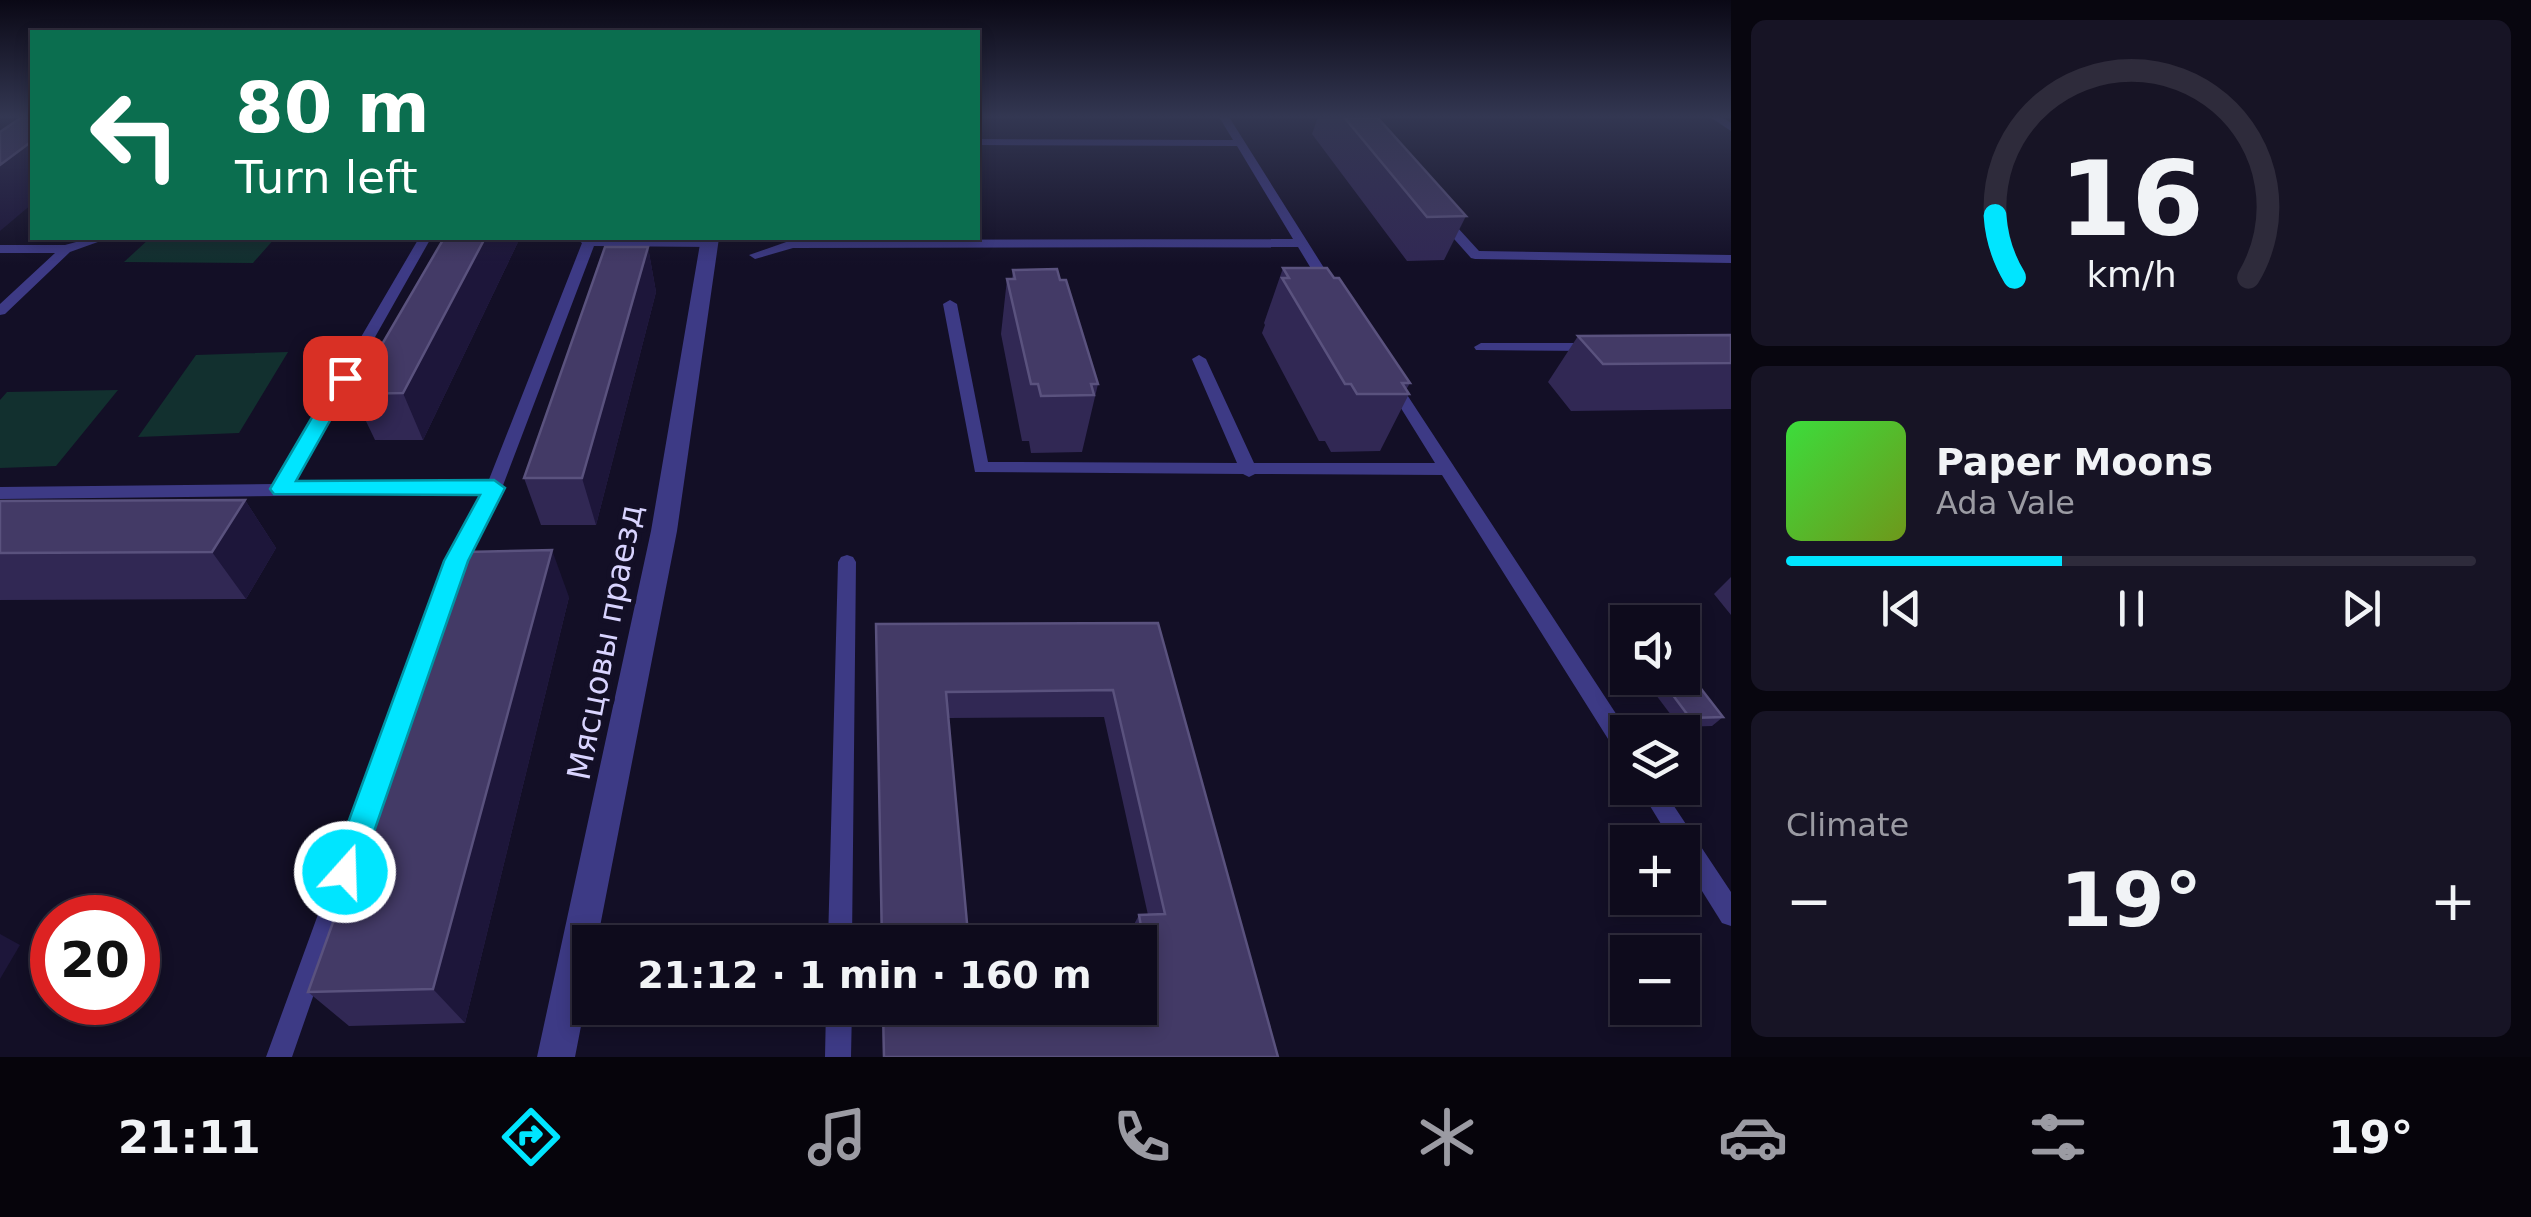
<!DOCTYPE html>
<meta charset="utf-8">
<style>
:root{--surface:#0e0b1c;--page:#171425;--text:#f1f3f6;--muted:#9b9ba3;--line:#2e2b3b;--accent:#00e5ff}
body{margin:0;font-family:"DejaVu Sans",sans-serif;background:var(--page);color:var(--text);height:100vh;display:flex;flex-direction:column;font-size:38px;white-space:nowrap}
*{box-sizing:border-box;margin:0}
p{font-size:32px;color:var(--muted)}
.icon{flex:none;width:55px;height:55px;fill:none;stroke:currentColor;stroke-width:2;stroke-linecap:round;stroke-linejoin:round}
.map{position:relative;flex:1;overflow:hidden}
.panel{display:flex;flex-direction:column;gap:20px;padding:20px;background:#08060f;width:800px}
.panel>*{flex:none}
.banner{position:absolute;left:30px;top:30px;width:950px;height:210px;border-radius:0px;box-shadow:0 5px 15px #0003,0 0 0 2px var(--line);background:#0b6e4f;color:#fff;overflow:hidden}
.tools{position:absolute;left:1610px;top:605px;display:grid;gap:20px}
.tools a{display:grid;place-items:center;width:90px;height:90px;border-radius:0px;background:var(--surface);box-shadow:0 5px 15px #0003,0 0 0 2px var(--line);font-size:50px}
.speed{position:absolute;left:30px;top:895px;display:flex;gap:20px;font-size:50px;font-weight:700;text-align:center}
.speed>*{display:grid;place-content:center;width:130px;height:130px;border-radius:50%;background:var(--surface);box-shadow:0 5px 15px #0003,0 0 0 2px var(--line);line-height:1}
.speed .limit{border:15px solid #d22;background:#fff;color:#111}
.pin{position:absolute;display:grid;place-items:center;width:85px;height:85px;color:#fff;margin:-42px;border-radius:20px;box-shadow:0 5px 15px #0006}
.me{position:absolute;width:110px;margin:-55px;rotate:20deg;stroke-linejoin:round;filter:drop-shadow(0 0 8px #0008)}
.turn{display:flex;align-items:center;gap:35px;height:210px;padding:0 40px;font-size:45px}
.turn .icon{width:130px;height:130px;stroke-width:2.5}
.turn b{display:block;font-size:70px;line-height:85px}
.big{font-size:75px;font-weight:700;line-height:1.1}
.panel .widget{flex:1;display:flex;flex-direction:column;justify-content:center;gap:15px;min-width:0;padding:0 35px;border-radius:15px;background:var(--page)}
.panel .dial{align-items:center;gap:0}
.dial svg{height:260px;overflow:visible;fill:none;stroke:var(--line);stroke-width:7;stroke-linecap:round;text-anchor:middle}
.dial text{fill:var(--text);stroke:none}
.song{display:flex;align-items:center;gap:30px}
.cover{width:120px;height:120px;border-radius:15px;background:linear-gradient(135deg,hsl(120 70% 55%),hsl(80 70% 35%))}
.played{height:10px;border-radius:5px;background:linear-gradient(90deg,var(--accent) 40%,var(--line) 40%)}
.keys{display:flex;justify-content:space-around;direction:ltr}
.heat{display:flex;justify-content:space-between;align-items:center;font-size:55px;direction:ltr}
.trip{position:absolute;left:572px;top:925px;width:585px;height:100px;border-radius:0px;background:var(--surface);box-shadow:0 5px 15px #0003,0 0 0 2px var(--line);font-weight:700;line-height:100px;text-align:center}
.tabs{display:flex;height:160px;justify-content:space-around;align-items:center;background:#06040b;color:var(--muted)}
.tabs .icon{width:70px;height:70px}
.tabs .active{color:var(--accent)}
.tabs b{font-size:45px;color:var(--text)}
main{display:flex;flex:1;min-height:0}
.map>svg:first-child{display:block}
</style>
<main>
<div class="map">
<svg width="1731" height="1057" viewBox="0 0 1731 1057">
<rect width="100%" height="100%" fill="#130f26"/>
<!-- green -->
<path fill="#12302f" d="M150 238H275L253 263 124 262Z
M288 352 239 433 138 437 196 355Z
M118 390 56 466 0 468V400L7 392Z"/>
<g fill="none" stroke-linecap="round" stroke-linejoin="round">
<!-- service -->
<path fill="#3d3a85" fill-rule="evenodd" d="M1219 117H1229L1336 287 1334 290H1324L1298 247 793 248 755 259 749 255 792 240 1293 239 1237 146 978 145V139L1233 140Z
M1710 117H1722L1731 123V131Z
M1443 215 1447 216 1479 251 1731 255V263L1475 259 1471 258 1439 222 1437 219Z
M91 238H109L70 252 5 314 0 315V304L55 253H0V245H65Z
M419 238H431L292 484 488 482 582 243 575 238 709 239 715 243 709 247 594 246 502 488 465 561 292 1057H266L447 561 482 494 0 499V487L275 484Z
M950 300 957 304 988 462 1237 463 1192 359 1199 355 1206 359 1254 463H1435L1386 384 1393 379 1398 381 1628 732V760L1620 758 1442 475 1255 474 1249 477 1243 474 975 472 943 304Z
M1481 343H1591L1598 347 1591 351 1476 350 1474 347Z
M847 555 853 557 856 562 852 942H828L838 562 841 557Z
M1639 788H1662L1731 892V926L1722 923 1682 859V842H1672Z
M826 1008H852L851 1057H825Z"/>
<!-- minor -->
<path fill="#3d3a85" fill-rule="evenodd" d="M701 238H719L677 531 597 942H590V980L575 1057H537L651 531Z"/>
</g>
<!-- wall -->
<path fill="#312854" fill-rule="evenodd" d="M1318 117H1377L1466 216 1444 260 1407 261 1312 134Z
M518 242 423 440H375L353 394Z
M648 247 656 292 596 525H541L524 478Z
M1283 268 1410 383 1406 390 1409 394 1380 451 1331 452 1325 441H1319L1262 333 1265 325 1264 323Z
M1013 270 1098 384 1082 452 1031 453 1029 441H1022L1001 334 1007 279H1012Z
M1731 335V409L1571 411 1548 382 1578 336Z
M245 500 276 548 246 599 0 600V501Z
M1731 577V615L1714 594Z
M569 597 465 1023 349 1026 308 992Z
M1158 623 1278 1057H883L882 1008H1140V942H881L876 624ZM1104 717 1148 915H1139L1130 932 968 934 949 718Z
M1663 682 1723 717 1712 726 1680 727 1653 691Z"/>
<!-- shaded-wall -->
<path fill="#1d163a" d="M32 141V204L0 231V165Z
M485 238H517L518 242 423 440 403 393Z
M648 247 656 292 596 525 582 478Z
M245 500 276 548 246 599 212 552Z
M552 550 569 597 465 1023 433 989Z
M0 934 20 945 0 979Z"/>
<!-- building -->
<path fill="#433a66" stroke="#5a527e" stroke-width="2.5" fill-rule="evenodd" d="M22 117H32V141L0 165V132Z
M1344 117H1377L1466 216 1427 217Z
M444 238H485L403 393 353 394Z
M605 247H648L582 478H524Z
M1283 268H1327L1334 278H1339L1410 383H1402L1409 394H1357L1351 384H1345L1282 278H1289Z
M1057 269 1060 280H1066L1098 384H1091L1094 395 1041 396 1038 384H1031L1007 279H1015L1013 270Z
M1731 335V363L1603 364 1578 336Z
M245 500 212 552 0 553V501Z
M552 550 433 989 308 992 466 552Z
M1158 623 1278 1057H884L883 1008H1140V942H882L876 624ZM1113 690 1165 914 1139 915 1142 932 968 934 946 692Z
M1695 681 1723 717 1690 718 1663 682Z"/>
<!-- sky -->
<linearGradient id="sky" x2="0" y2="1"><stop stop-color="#0a0815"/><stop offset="0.44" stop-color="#333752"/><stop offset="1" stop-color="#333752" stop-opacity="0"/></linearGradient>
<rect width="1731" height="265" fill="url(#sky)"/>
<!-- route -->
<path fill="#00e5ff" stroke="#0095a6" stroke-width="2.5" d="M345 372 354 378 296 481 494 480 505 488 468 561 360 872 356 882 345 887 334 882 330 872 444 561 480 495 274 494 270 489 335 378Z"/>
<g text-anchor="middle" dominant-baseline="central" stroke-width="10" stroke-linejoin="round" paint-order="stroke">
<!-- street labels -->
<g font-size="32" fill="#d9d4ff" stroke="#130f26">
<text transform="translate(605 642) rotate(-79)">Мясцовы праезд</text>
</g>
</g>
</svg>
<div class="tools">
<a><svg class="icon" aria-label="sound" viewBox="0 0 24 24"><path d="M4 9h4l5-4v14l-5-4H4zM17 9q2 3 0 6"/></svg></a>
<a><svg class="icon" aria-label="layers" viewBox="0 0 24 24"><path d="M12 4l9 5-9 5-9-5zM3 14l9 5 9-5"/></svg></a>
<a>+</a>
<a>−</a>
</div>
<div class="speed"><div class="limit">20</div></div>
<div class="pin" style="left:345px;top:378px;background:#d93025"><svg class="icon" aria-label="arrive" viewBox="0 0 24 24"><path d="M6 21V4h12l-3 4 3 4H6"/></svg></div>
<svg class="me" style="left:345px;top:872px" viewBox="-20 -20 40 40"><circle r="17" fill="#00e5ff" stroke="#fff" stroke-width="3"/><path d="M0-11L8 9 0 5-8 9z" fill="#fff"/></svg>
<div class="trip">21:12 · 1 min · 160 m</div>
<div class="banner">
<div class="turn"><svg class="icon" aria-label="left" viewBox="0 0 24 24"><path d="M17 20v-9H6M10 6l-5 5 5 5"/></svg><div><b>80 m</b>Turn left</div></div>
</div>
</div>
<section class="panel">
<div class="widget dial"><svg viewBox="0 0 100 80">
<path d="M14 69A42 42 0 1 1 86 69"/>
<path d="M14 69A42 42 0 0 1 8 50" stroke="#00e5ff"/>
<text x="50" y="56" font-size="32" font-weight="700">16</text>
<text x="50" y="72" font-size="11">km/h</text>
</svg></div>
<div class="widget">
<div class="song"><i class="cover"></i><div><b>Paper Moons</b><p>Ada Vale</p></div></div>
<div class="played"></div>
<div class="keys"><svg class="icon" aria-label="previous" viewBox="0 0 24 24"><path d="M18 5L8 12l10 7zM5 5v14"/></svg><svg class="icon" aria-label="pause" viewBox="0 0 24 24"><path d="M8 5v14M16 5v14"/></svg><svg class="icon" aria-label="next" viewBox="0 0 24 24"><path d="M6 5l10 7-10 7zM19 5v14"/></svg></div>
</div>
<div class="widget"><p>Climate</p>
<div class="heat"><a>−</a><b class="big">19°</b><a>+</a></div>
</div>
</section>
</main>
<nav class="tabs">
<b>21:11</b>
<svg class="icon active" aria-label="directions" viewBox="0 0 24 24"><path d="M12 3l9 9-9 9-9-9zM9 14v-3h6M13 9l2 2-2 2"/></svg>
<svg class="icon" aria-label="music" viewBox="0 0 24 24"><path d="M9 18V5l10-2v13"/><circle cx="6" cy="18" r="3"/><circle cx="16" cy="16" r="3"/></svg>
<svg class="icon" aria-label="phone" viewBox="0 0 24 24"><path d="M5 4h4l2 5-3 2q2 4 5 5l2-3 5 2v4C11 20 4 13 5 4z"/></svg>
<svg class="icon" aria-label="climate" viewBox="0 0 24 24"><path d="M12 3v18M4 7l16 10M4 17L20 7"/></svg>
<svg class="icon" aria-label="car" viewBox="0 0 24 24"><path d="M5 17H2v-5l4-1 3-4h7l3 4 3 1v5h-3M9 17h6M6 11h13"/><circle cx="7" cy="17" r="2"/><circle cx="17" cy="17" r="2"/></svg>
<svg class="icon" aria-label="filters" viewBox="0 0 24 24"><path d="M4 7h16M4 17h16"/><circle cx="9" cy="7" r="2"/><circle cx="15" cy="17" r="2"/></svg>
<b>19°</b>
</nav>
